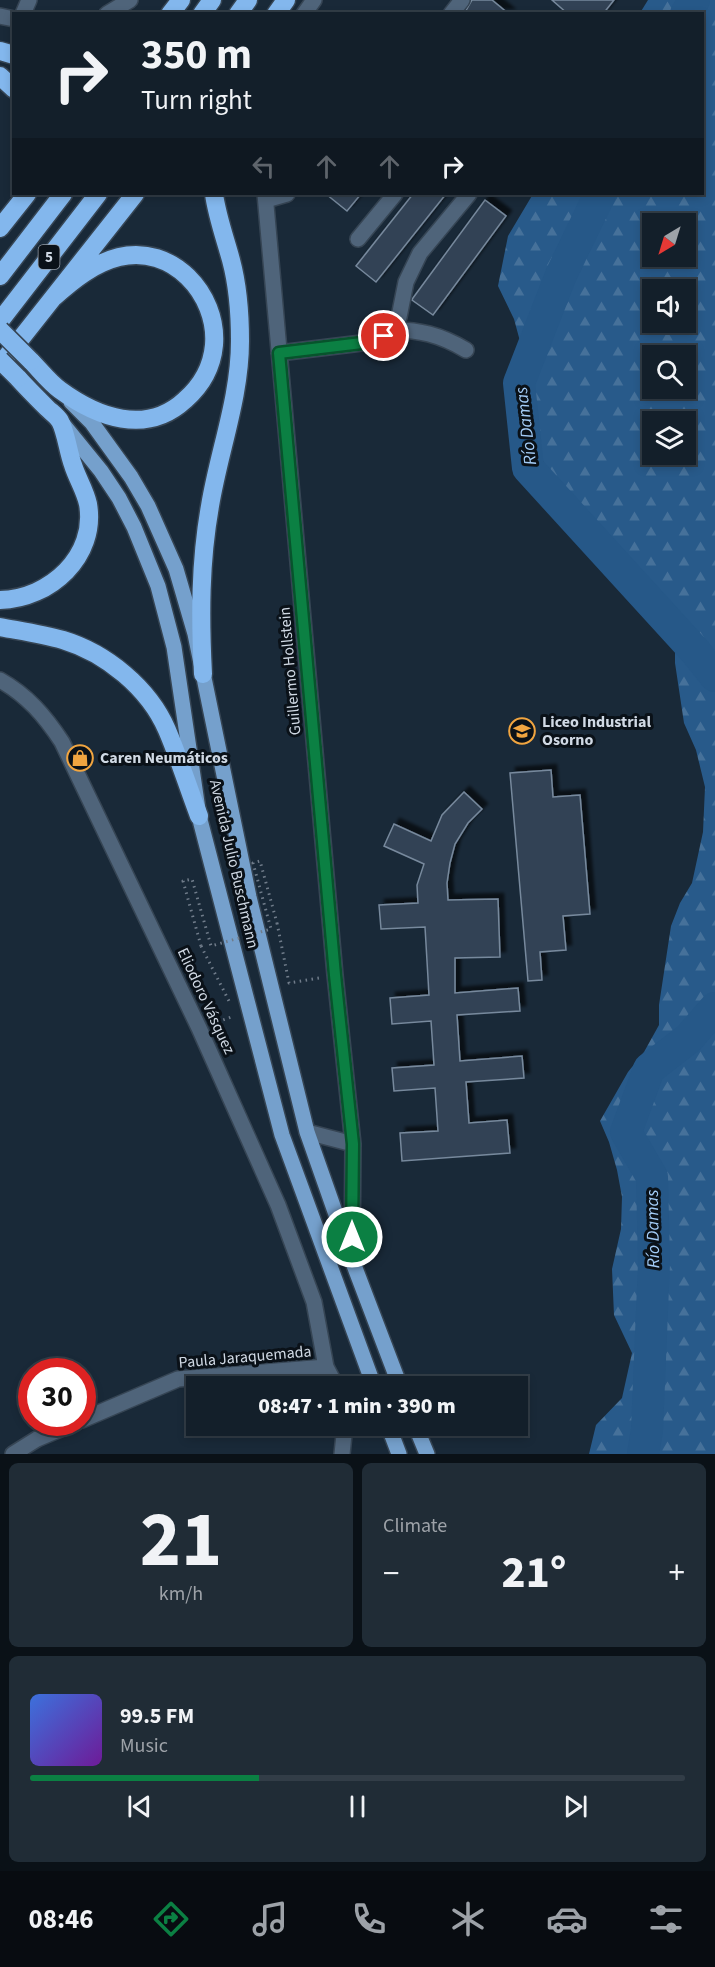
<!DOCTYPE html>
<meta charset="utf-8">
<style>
:root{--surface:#131f2a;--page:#202c36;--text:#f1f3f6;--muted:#9da2a8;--line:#323d47;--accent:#0b8043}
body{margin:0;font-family:"Source Sans 3",sans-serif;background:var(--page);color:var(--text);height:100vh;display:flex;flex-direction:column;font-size:22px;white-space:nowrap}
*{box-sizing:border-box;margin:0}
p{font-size:20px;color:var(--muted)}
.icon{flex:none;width:33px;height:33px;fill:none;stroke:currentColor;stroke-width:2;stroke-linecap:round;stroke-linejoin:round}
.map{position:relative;height:1454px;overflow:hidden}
.side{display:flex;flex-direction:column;gap:9px;padding:9px;background:#0a1117;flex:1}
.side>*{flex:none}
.hud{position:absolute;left:12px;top:12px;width:692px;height:183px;border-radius:0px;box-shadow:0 3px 9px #0003,0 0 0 2px var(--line);background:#131f2a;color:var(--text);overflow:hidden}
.needle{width:39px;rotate:218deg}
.controls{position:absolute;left:642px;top:213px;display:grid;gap:12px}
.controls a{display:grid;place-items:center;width:54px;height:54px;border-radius:0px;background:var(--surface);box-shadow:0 3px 9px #0003,0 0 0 2px var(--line);font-size:30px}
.speed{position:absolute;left:18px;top:1358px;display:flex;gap:12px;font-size:30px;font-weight:700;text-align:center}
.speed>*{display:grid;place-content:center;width:78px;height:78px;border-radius:50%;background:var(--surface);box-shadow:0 3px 9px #0003,0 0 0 2px var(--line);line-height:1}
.speed .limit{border:9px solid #d22;background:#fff;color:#111}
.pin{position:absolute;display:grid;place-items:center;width:51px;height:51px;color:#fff;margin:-26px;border:3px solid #fff;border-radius:50%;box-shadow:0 2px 6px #0007}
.me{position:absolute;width:66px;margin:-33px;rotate:0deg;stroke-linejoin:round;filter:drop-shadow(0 0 4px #0008)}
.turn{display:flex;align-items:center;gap:21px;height:126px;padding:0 30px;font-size:27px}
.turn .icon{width:78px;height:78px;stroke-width:2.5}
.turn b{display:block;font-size:42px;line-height:51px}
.lanes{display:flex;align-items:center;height:57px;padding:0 30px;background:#0003;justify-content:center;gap:30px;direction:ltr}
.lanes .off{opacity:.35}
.big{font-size:45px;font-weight:800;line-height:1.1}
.side .card{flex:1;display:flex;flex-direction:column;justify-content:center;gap:9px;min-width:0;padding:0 21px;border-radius:9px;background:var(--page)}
.side .dial{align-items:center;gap:0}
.dial b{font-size:78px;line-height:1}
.song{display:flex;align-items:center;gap:18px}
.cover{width:72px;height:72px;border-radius:9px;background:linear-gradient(135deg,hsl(220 70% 55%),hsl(280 70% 35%))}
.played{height:6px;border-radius:3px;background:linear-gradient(90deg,var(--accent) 35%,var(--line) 35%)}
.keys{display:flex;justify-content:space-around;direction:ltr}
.heat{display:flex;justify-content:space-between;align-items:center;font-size:33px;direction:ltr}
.side .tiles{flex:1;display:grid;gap:9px;grid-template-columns:1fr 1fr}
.card:last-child{grid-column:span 2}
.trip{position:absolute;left:186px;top:1376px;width:342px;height:60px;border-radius:0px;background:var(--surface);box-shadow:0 3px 9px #0003,0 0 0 2px var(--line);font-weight:800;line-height:60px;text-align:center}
.menu{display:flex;height:96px;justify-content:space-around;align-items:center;background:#080c11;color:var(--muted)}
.menu .icon{width:42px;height:42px}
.menu .current{color:var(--accent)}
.menu b{font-size:27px;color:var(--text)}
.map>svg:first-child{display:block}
</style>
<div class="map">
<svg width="715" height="1454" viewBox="0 0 715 1454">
<defs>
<pattern id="forest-firs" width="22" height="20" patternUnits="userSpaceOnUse" patternTransform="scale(1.5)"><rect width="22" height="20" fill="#285a8a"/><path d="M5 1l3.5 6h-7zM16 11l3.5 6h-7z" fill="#46719a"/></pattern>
<filter id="shadow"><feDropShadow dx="5.5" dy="-5.5" stdDeviation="1.5" flood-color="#0009"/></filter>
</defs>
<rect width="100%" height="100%" fill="#192938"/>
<!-- forest -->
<path fill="url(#forest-firs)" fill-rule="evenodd" d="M648 0H715V1454H589L596 1425 622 1398 632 1353 614 1315 612 1269 621 1229 622 1197 617 1170 609 1142 600 1121 628 1072 644 1052 659 1025V1005L671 926 680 903 692 883 703 832 705 787 696 750 684 723 675 663V637L669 618 629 571 597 547 578 526 559 496 548 470 536 449 525 416 519 382 521 345 514 319 498 286 508 236 533 194H702V14L640 13ZM652 224H686V256H652ZM652 290H686V322H652ZM652 356H686V388H652ZM652 422H686V454H652Z"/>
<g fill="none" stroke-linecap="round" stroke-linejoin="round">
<!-- stream -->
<path stroke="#265888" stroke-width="5" d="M703 661 715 662"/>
<!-- river -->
<path stroke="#265888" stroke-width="32" d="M686 14 694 0
M600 194 561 275 519 383 528 468 695 651 715 676
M643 1454 647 1430 654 1263 652 1177 626 1132 649 1069 689 1038 715 1008"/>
</g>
<!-- building -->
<path fill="#334354" stroke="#77899d" stroke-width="1.5" filter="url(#shadow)" d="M472 0H492L509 14H464Z
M552 0H614L603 14H568Z
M326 194H361L347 211Z
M413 194H446L376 282 356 266Z
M485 200 506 216 433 315 412 300 413 298Z
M551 770 553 797 580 795 590 914 563 916 566 950 540 952 542 980 528 981 510 773Z
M464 792 482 809 468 823 455 844 450 863 447 883 448 900 498 899 500 957 455 958V993L518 988 520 1011 457 1015 460 1061 522 1056 524 1078 466 1082 469 1123 507 1120 510 1153 402 1161 400 1133 438 1131 435 1088 394 1091 392 1068 434 1065 431 1021 392 1024 390 998 429 995 425 927 381 929 379 905 418 903 417 885 424 864 384 846 394 824 431 841 442 815Z"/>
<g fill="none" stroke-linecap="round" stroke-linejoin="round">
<!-- minor casing -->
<g stroke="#364554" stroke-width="18">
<path id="minor" d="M23 14 29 0
M107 14 130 0
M304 14 314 0
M451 14 462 0
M0 16 14 19
M265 194 335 975 353 1144 352 1258
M266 200 287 194
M358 239 395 194
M390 330C418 329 441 335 466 350
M279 353 370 342 384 336 390 330 399 317 406 282 420 253 469 194
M0 680C27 695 45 716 62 742L199 1028 278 1205 314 1302 326 1367
M307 1132 353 1144
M82 1420 178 1379 326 1367 336 1386
M13 1454 37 1439 77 1422
M342 1454 345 1425"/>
</g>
<!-- major casing -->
<g stroke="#364554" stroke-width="18">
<path id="major" d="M71 402 92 423 131 477 148 506 176 569 195 634 249 897 307 1132 352 1260 400 1386
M62 423 101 471 119 498 134 527 158 586 174 647 199 816 282 1135 374 1386
M388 1425 399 1454
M415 1425 427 1454"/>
</g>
<!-- highway casing -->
<g stroke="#364554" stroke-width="21">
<path id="highway" d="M170 14 181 0
M202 14 212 0
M238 14 248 0
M276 14 286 0
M0 51 14 55
M0 76 14 89
M0 228 27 194
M0 276 63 194
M0 321 98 194
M31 361C40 370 49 382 60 390 97 417 146 436 185 400 201 386 212 367 214 345 218 294 172 244 119 257 94 263 73 280 54 297
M0 365 135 194
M0 600C50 599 97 556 88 504 85 490 77 478 73 465 68 452 66 432 60 421 57 416 51 412 47 408 37 398 27 388 18 378
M0 627C21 631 42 634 63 640 106 653 149 688 167 730 179 758 188 787 199 816
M203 674C200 617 200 562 210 506 219 451 240 398 240 341 240 314 238 286 231 260 225 238 217 216 214 194"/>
</g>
<!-- path -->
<path stroke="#707c8a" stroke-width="3" stroke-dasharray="1.5 4.5" stroke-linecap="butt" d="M277 923 289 983 319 978
M201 946 230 1003
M212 1024 234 1016"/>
<!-- minor -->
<use href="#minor" stroke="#4f647a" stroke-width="15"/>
<!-- major -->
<use href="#major" stroke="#75a0cc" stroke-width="15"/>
<!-- highway -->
<use href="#highway" stroke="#83b7ed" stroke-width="18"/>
<!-- highway-bridge casing -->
<g stroke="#364554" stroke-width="21" stroke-linecap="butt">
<path id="highway-bridge" d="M0 330 31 361
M0 360 18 378"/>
</g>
<!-- path-bridge -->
<path stroke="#707c8a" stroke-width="3" stroke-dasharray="1.5 4.5" stroke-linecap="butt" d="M201 946 183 881 192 879 211 946 271 929 253 863 260 861 277 923"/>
<!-- highway-bridge -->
<use href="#highway-bridge" stroke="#83b7ed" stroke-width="18"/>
</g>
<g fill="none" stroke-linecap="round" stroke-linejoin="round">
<!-- route casing -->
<g stroke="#07532c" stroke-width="15">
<path id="route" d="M352 1237 353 1144 335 975 279 353 370 342 384 336"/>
</g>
<!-- route -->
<use href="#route" stroke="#0b8043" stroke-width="10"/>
</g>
<!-- icons -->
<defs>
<g id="school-ring" transform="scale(1.35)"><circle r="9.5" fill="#0a1118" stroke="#f1a540" stroke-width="1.5"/><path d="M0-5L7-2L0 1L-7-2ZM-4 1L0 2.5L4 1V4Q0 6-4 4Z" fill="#f1a540"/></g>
<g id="shop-ring" transform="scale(1.35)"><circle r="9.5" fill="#0a1118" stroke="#f1a540" stroke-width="1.5"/><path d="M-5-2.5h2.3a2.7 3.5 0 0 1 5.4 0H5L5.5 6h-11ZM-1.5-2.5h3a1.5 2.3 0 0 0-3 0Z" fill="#f1a540"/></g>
</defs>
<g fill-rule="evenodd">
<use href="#school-ring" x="522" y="731"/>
<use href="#shop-ring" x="80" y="758"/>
</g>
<g text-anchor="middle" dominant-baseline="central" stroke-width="6" stroke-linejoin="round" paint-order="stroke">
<!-- shield labels -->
<rect fill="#0a1118" stroke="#959da7" stroke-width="1.5" x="38.5" y="245" width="21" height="24" rx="4.5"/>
<g font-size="15" font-weight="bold" fill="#d0d9e4">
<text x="49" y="257">5</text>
</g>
<!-- street labels -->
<g font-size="16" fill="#d0d9e4" stroke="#0a1118">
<text transform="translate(290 671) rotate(-95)">Guillermo Hollstein</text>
<text transform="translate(234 864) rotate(77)">Avenida Julio Buschmann</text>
<text transform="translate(206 1001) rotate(65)">Eliodoro Vásquez</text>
<text transform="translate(245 1357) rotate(-5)">Paula Jaraquemada</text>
</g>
<!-- poi labels -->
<g font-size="16" font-weight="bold" fill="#d0d9e4" stroke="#0a1118" text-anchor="start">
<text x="542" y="722">Liceo Industrial<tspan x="542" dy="18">Osorno</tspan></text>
<text x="100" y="758">Caren Neumáticos</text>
</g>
<!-- water labels -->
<g font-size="18" font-style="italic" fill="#a3ccf7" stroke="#0a1118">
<text transform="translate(526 426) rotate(-97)">Río Damas</text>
<text transform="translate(653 1229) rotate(-91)">Río Damas</text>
</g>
</g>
</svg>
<div class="controls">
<a><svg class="needle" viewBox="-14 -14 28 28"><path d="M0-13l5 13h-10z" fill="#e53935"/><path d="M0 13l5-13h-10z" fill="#9da2a8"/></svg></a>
<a><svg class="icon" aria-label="sound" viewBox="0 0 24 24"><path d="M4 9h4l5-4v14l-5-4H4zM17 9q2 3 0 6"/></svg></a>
<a><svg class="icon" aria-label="search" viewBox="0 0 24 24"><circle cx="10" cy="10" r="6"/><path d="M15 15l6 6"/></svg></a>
<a><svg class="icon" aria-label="layers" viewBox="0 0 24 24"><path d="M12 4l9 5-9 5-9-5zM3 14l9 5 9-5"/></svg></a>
</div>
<div class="speed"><div class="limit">30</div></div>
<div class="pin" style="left:384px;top:336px;background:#d93025"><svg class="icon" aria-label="arrive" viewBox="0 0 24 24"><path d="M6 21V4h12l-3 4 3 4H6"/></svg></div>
<svg class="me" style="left:352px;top:1237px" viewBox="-20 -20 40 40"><circle r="17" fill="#0b8043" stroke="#fff" stroke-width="3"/><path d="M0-11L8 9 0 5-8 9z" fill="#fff"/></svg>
<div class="trip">08:47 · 1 min · 390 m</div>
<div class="hud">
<div class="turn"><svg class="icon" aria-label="right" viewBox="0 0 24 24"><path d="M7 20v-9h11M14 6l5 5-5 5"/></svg><div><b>350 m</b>Turn right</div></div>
<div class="lanes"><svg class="icon off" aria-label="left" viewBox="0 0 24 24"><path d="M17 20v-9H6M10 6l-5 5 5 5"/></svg><svg class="icon off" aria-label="ahead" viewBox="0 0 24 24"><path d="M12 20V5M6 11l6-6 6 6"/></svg><svg class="icon off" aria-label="ahead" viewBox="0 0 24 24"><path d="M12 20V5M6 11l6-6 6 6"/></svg><svg class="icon" aria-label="right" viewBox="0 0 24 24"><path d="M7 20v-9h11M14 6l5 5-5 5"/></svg></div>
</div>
</div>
<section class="side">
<div class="tiles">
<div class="card dial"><b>21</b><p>km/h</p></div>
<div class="card"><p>Climate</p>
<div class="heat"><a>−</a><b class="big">21°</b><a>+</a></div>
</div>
<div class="card">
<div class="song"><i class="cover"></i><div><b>99.5 FM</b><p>Music</p></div></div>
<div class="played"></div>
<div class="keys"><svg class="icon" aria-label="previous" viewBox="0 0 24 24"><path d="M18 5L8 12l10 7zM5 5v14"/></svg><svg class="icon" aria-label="pause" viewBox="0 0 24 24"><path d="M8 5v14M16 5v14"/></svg><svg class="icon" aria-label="next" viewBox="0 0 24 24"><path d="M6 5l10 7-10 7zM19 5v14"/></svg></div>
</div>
</div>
</section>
<nav class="menu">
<b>08:46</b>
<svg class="icon current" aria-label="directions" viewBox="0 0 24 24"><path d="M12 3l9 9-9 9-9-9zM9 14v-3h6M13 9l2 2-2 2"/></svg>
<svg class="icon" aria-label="music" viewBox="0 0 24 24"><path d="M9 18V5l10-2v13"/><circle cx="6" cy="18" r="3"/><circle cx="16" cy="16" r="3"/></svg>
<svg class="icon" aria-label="phone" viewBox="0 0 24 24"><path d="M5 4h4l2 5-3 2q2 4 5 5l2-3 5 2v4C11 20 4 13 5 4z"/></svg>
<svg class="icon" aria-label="climate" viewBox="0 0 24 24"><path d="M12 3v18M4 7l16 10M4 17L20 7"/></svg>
<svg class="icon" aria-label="car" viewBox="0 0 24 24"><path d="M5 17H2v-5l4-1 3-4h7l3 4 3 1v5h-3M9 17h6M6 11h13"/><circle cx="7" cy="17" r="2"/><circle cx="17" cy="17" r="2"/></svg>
<svg class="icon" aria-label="filters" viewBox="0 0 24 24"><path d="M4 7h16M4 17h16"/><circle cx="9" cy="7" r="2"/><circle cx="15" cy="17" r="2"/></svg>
</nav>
